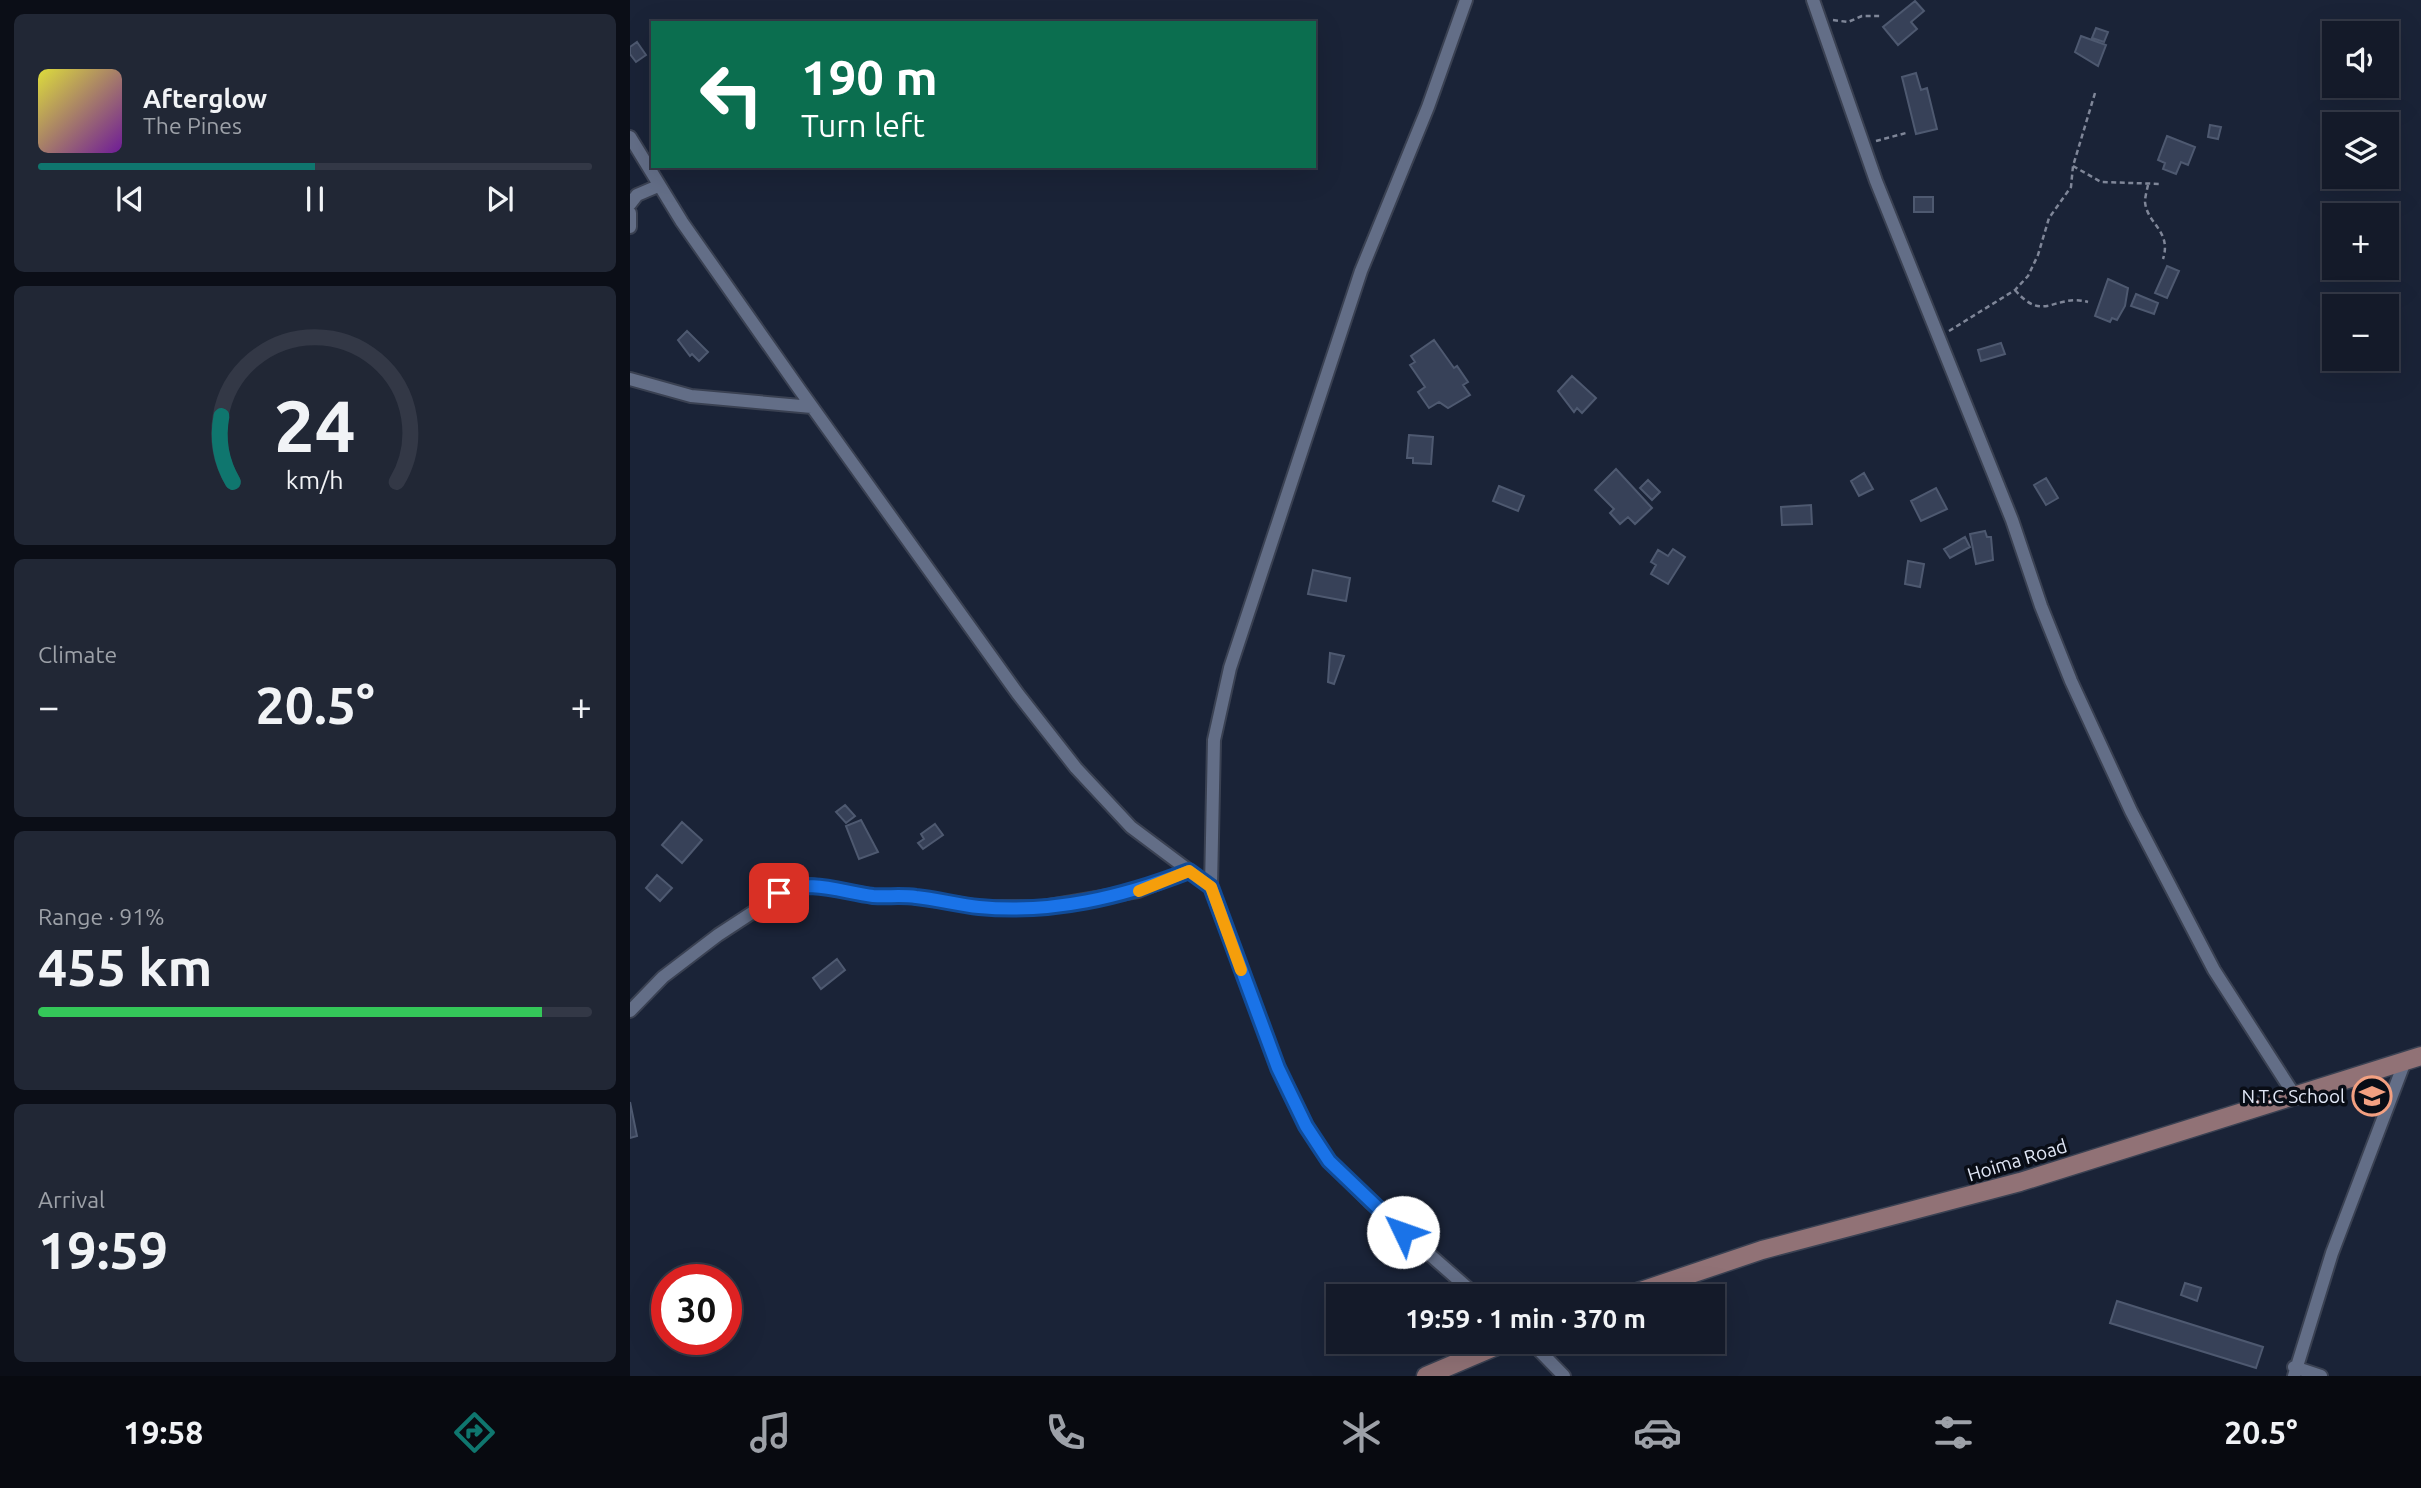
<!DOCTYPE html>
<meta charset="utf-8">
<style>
:root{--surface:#141a29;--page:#212735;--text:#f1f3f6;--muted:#9da1a8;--line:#333846;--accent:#0f766e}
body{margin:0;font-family:Ubuntu,sans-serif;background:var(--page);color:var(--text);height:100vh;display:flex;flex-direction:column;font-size:26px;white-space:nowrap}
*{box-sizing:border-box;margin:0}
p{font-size:23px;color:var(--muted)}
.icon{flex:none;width:38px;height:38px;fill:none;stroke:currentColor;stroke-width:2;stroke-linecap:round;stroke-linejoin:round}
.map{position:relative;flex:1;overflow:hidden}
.details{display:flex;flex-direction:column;gap:14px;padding:14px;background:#0b0e17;width:630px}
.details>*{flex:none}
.hud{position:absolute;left:21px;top:21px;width:665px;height:147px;border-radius:0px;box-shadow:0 7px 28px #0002,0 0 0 2px var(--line);background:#0b6e4f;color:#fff;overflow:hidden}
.fabs{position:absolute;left:1692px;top:21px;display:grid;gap:14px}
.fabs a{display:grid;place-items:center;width:77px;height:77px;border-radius:0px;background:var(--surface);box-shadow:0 7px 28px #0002,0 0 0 2px var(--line);font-size:35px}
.speed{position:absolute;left:21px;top:1264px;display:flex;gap:14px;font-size:35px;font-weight:700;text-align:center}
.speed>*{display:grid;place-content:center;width:91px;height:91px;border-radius:50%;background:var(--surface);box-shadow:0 7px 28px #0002,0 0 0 2px var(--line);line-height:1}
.speed .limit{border:10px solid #d22;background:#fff;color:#111}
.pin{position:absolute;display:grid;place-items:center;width:60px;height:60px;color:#fff;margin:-30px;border-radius:14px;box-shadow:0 4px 10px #0006}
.me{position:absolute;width:77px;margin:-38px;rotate:312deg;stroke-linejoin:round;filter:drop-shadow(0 0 5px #0008)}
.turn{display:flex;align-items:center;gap:24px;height:147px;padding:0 35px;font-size:32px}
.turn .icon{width:91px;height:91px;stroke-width:2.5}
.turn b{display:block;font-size:49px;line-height:60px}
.big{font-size:52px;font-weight:600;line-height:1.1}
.details .tile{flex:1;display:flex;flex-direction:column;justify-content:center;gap:10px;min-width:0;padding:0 24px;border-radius:10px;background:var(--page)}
.details .dial{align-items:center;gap:0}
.dial svg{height:182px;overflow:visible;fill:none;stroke:var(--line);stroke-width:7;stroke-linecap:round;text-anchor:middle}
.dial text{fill:var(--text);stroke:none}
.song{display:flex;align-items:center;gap:21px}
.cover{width:84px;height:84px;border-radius:10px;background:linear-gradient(135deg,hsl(60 70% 55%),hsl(280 70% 35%))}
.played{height:7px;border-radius:4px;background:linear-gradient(90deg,var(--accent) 50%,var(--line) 50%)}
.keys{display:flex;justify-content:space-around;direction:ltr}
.heat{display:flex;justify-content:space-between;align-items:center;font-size:38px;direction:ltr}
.charge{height:10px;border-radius:5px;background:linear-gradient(90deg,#34c759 91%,var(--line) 0)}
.trip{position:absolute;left:696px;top:1284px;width:399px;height:70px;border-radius:0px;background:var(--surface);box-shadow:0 7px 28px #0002,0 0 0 2px var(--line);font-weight:600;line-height:70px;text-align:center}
.tab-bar{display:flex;height:112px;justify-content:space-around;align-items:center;background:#080a10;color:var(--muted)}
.tab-bar .icon{width:49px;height:49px}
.tab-bar .active{color:var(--accent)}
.tab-bar b{font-size:32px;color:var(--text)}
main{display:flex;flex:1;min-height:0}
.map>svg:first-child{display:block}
</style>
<main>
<section class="details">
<div class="tile">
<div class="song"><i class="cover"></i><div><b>Afterglow</b><p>The Pines</p></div></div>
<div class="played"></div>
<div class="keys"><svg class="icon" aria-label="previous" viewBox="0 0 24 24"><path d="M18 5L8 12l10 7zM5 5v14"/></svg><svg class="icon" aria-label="pause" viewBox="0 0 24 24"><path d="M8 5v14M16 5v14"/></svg><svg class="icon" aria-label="next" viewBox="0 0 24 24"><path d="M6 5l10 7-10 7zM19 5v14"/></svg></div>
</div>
<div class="tile dial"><svg viewBox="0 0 100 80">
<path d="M14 69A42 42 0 1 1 86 69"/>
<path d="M14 69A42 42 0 0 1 9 40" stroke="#0f766e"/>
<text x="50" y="56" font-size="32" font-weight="700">24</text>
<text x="50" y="72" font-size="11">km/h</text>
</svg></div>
<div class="tile"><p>Climate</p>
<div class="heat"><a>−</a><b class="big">20.5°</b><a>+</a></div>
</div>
<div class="tile"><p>Range · 91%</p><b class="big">455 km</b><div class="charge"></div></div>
<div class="tile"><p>Arrival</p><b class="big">19:59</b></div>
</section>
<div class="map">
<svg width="1791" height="1376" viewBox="0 0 1791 1376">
<rect width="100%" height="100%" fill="#1a2337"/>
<!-- building -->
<path fill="#374158" stroke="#4e5970" stroke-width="2" d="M1285 1 1294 11 1281 22 1287 29 1268 45 1253 27Z
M1466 28 1478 32 1474 42 1462 38Z
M1451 36 1476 45 1468 66 1445 52Z
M7 42 16 55 6 62 0 54V47Z
M1286 73 1291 90 1297 88 1307 129 1286 134 1272 77Z
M1580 125 1591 127 1588 139 1578 137Z
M1537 136 1565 147 1558 165 1551 162 1546 174 1533 169 1535 163 1528 160Z
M1284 197H1303V212H1284Z
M1537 266 1549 271 1537 298 1525 293Z
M1478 279 1498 288 1495 306 1487 320 1482 318 1480 322 1465 316Z
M1506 294 1528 303 1524 314 1501 306Z
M57 331 78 352 69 361 62 354 60 356 48 340Z
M804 340 824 368 827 366 838 382 833 385 840 395 818 408 809 402 799 408 788 392 795 387 780 365 785 362 781 356Z
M1371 343 1375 354 1351 361 1348 350Z
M942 376 966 398 952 413 947 408 944 412 928 391Z
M779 435 803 437 801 464 783 463V458H777Z
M986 469 1022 508 1005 524 998 517 990 524 980 513 984 509 965 490Z
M1234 473 1243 489 1229 496 1221 481Z
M1416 478 1428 498 1416 505 1404 485Z
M1018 480 1030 492 1022 500 1010 488Z
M869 486 894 496 888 511 863 501Z
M1306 488 1317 509 1291 521 1281 501Z
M1181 505 1182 524 1152 525 1151 507Z
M1355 531 1357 537H1361L1363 560 1346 564 1340 534Z
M1335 537 1340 547 1320 558 1314 549Z
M1043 549 1055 557 1038 584 1021 574 1026 565 1021 562 1028 550 1038 556Z
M1278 561 1294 564 1290 587 1275 584Z
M683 570 720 578 716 601 678 594Z
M700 653 714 656 704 684 698 682Z
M215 805 225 816 216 823 206 812Z
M231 820 248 852 229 859 216 826Z
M52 822 72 840 52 863 32 845Z
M305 824 313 835 293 849 288 843 294 839 291 834Z
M27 875 42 888 30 901 16 888Z
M207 959 215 970 191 989 183 978Z
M0 1102 7 1136 0 1138Z
M1555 1283 1571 1288 1567 1301 1551 1295Z
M1487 1301 1633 1347 1626 1368 1480 1323Z"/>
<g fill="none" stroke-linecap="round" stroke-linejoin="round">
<!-- street casing -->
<g stroke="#3a4152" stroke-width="16">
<path id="street" d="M836 0 798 107 731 271 600 668 584 740 581 887 648 1068 676 1126 699 1161 741 1203 848 1297
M1183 0 1246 181 1382 520 1411 606 1441 681 1501 811 1584 970 1665 1096
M0 137 52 222 170 390 388 694 446 768 501 827 581 887
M0 204 7 195 28 186
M0 213V227
M0 379 61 396 182 407
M0 1011 33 977 88 935 163 886 180 885 245 896 284 897 350 907H413L508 891 559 871
M901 1342 934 1376
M1664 1367 1691 1376
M1664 1376 1702 1253 1775 1061"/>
</g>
<!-- secondary casing -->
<g stroke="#3a4152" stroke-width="21">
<path id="secondary" d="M993 1297 1132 1250 1390 1182 1791 1056
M796 1376 876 1342"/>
</g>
<!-- path -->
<path stroke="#7f8698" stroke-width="2.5" stroke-dasharray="5 3.5" stroke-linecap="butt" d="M1203 20 1218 22 1232 16H1251
M1246 141 1276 133
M1443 166 1471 182 1532 184
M1518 185C1517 190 1515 197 1515 202 1517 224 1542 231 1533 259
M1385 290C1414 324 1424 293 1458 302
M1319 331 1385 290 1398 276 1408 255 1419 218 1441 187 1443 166 1465 93"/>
<!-- street -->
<use href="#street" stroke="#636e87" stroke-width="12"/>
<!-- secondary -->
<use href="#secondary" stroke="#917276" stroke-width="18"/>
</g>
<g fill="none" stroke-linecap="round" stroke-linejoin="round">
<!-- route casing -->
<g stroke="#114b97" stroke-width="18">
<path id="route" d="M149 893C179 878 211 892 243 896 257 897 272 895 286 897 307 899 328 905 349 907 422 914 492 897 559 871L581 887 648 1068 676 1126 699 1161 773 1232"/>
</g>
<!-- route -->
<use href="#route" stroke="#1a73e8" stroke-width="12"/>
<!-- slow -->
<path stroke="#f59e0b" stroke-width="12" d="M509 891 559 871 581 887 611 970"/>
</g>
<!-- icons -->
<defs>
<g id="school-ring" transform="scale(2.0125)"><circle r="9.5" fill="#090d16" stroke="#f3a081" stroke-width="1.5"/><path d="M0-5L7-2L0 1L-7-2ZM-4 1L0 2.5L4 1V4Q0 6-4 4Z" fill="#f3a081"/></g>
</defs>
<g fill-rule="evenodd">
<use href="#school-ring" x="1742" y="1096"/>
</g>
<g text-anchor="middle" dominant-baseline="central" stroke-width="7" stroke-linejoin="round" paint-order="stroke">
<!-- poi labels -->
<g font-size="19" fill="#e2e8f7" stroke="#090d16" text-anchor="end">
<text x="1715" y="1096">N.T.C School</text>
</g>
<!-- street labels -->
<g font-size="19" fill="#e2e8f7" stroke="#090d16">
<text transform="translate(1387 1160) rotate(-17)">Hoima Road</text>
</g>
</g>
</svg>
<div class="fabs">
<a><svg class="icon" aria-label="sound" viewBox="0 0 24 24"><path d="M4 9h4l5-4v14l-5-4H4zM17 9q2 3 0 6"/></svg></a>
<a><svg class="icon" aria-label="layers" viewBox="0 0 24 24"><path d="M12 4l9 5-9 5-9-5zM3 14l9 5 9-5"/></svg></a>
<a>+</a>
<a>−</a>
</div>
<div class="speed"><div class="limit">30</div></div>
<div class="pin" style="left:149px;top:893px;background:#d93025"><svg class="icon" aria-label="arrive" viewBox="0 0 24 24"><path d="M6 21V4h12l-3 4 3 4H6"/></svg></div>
<svg class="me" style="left:773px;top:1232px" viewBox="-20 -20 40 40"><circle r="19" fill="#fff"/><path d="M0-13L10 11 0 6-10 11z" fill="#1a73e8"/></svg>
<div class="trip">19:59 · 1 min · 370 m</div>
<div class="hud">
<div class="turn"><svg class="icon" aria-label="left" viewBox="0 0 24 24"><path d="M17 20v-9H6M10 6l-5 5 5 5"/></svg><div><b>190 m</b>Turn left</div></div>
</div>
</div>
</main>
<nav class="tab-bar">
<b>19:58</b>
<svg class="icon active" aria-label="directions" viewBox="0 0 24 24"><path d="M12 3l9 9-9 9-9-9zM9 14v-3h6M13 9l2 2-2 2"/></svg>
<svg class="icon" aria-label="music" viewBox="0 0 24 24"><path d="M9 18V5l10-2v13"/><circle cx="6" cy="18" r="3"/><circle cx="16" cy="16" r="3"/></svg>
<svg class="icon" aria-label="phone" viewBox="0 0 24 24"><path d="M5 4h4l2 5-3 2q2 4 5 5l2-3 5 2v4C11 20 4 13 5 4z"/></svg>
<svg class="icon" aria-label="climate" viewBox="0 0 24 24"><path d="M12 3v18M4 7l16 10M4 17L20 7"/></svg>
<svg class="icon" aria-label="car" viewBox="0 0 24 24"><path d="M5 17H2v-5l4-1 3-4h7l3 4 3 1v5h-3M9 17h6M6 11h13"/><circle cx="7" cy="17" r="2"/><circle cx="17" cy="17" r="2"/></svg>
<svg class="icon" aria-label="filters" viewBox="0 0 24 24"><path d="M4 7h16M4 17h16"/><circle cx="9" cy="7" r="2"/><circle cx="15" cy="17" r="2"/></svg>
<b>20.5°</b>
</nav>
